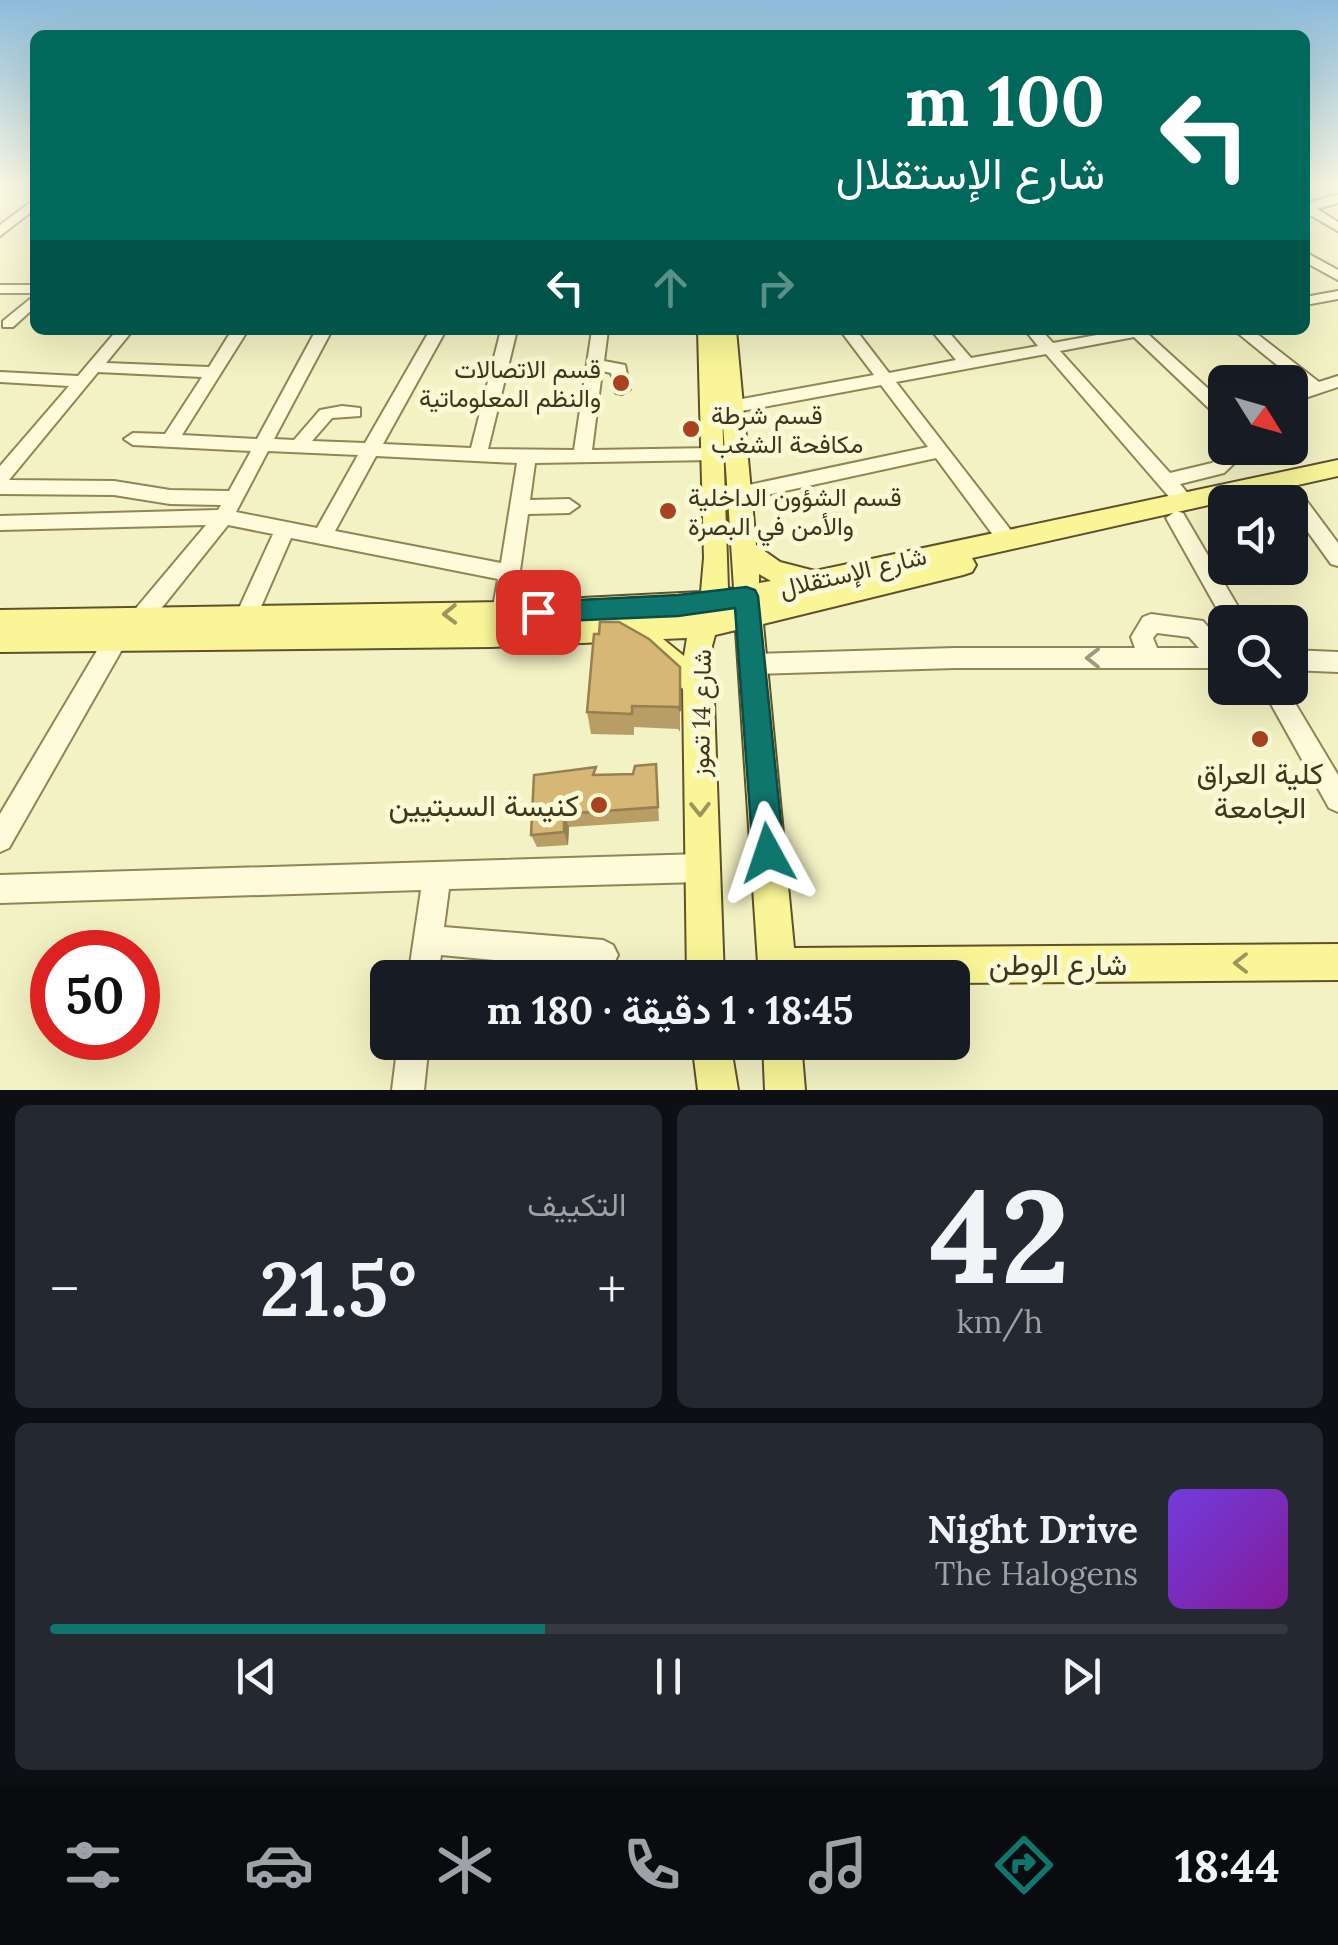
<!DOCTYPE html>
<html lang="ar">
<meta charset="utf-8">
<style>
:root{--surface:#171b24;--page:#242831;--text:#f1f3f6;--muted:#9ea1a6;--line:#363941;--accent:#0f766e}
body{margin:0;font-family:Lora,Vazirmatn,serif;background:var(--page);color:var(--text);direction:rtl;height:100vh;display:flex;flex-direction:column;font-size:38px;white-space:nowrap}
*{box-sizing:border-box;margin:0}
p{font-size:32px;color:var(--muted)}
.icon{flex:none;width:55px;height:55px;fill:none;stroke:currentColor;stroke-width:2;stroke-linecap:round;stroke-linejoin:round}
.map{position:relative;height:1090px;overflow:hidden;direction:ltr}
.panel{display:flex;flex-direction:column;gap:15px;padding:15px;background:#0d0f14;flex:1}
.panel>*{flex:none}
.guide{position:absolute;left:30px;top:30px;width:1280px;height:305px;border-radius:15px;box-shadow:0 10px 40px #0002;direction:rtl;background:#00695c;color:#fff;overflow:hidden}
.needle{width:65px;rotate:127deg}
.fabs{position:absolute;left:1208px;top:365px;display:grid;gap:20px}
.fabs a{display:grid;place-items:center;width:100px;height:100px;border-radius:15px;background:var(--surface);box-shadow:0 10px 40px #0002;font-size:50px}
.speed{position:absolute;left:30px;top:930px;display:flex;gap:20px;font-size:50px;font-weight:700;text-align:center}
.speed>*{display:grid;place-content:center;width:130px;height:130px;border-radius:50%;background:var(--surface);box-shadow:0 10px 40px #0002;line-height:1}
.speed .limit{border:15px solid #d22;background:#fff;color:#111}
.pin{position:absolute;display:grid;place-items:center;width:85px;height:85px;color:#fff;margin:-42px;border-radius:20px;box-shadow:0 5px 15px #0006}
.me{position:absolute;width:110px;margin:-55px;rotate:355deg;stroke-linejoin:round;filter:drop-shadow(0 0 8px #0008)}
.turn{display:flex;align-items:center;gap:35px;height:210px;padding:0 40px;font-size:45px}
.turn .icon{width:130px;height:130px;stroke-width:2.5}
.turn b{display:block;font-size:70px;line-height:85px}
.lanes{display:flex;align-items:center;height:95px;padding:0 40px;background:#0003;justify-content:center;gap:50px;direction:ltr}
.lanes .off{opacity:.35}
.big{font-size:75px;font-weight:700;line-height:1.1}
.panel .card{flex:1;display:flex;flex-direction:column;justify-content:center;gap:15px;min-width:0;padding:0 35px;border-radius:15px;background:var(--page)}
.panel .dial{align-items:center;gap:0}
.dial b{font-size:130px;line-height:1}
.song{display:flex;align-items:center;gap:30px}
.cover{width:120px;height:120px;border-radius:15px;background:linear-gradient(135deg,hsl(260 70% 55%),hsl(290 70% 35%))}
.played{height:10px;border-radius:5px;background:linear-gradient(90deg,var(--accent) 40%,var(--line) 40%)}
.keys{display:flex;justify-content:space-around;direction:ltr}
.heat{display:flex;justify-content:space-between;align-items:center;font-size:55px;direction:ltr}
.panel .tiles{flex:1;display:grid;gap:15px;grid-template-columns:1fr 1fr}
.card:last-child{grid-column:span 2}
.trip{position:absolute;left:370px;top:960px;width:600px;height:100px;border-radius:15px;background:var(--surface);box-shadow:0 10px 40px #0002;font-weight:700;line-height:100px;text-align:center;direction:rtl}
.menu{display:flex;height:160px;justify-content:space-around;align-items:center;background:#090b0e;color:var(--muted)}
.menu .icon{width:70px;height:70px}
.menu .on{color:var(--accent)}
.menu b{font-size:45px;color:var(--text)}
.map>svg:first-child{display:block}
</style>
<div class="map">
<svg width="1338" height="1090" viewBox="0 0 1338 1090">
<rect width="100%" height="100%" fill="#f3f2c4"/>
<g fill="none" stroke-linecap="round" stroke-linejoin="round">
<!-- minor casing -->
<g stroke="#918557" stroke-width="4">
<path id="minor" d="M1338 195V203L1317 209 1338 222V231L1305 212V203Z
M35 199V209L0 236V225Z
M1305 252 1338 270V280L1305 262Z
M0 285H35V293H0Z
M1338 291V299L1305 305V297Z
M35 295V307L13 327H3V321Z
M117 330H133L106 363 209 367 232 330H248L182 435 257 439 316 330H332L274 439 294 440 320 410 342 406 360 408V416L332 418 312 441 365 443 430 330H446L383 444 471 448 501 330H517L488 449 574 450 592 330H608L604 361 625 365 630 389 622 394 616 393 611 373 602 371 592 450 713 448 722 454 713 460 535 463 530 500 569 499 579 506 569 513 528 514 514 613 511 619 503 622 495 619 492 613 498 579 291 538 254 623 246 626 238 623 235 617 273 534 228 525 148 625 140 628 132 625 129 619 132 613 206 525 0 530V516L218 510 221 505 170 504 114 495 0 494V466L69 386 0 382V372L78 376ZM98 372 202 377 165 434 133 433 124 439 133 445 251 451 229 491 170 490 114 481 9 480ZM268 451 358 455 317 528 236 512ZM376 456 517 463 501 563 335 531Z
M840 330H856L889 373 956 360 931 330H947L971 358 1038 346 1025 330H1041L1053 343 1124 330H1157L1149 335 1225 404V420L1219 418 1134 337 1060 351 1170 473 1212 463 1230 448H1250L1224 473 1180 484 1194 501 1184 508 1177 506 1046 354 896 382 1013 533 1016 538 1013 543H999L936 458 739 501 732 499 730 494 739 487 928 447 881 385 731 413 725 411 723 407 731 401 874 375Z
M1234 330H1252L1319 382 1338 376V387L1290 403V392L1304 387Z
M1293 490 1300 492 1338 543V566L1331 564 1290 507V502H1286L1284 497 1286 492Z
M1176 511 1183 513 1247 622 1225 623 1166 518Z
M1151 614 1203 621 1225 647V668H955L752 674 744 671 741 664 744 657 752 654 955 648H1135L1131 637 1143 617ZM1157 633 1189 637 1199 648H1157L1153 638Z
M116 630 124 632 127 639 124 646 9 848 0 852V814L108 632Z
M1290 650 1338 652V672L1290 670Z
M1262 688H1286L1338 775V812L1329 808Z
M701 854 711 858 715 868 711 878 701 882 449 889 444 927 603 940 613 945 618 955 613 965 603 970 441 955 438 978H408L421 890 0 903V875Z
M398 1042H429L424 1090H392Z"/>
</g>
<!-- major casing -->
<g stroke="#5e512c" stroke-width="4">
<path id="major" d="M698 330H736L756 545 780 562 815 571 1338 460V476L972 558 976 565 972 572 963 575 763 624 794 948 1338 944V980L952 983V978H759L736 630 715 635 712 646 724 978H687L683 689 627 641 491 647 0 652V610L503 602 701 592 704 558ZM722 409 734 588 728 589ZM759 574 771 581 759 583ZM687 638 684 656 663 639Z
M692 1042H730L738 1090H698Z
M763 1042H801L805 1090H765Z"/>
</g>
<!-- minor -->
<use href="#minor" fill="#fdfbd9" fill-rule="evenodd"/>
<!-- major -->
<use href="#major" fill="#faf698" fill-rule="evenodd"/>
</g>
<!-- wall -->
<path fill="#b89d65" d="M600 622 680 711V732L678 729 634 727V735L591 734 587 712Z
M656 764 659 821 569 827 568 845 537 847 531 835 598 775 633 774Z"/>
<!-- shaded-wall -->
<path fill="#968052" d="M564 814 569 827 568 845 564 832Z"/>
<!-- building -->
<path fill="#d6b775" stroke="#968052" stroke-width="2.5" d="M600 622H619L649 639 680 667V711L678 707 632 706V714L587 712 594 634H599Z
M656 764 658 807 564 814V832L531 835 534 775 596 767 593 775 633 774 635 766Z"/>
<!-- one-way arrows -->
<defs><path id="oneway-chevron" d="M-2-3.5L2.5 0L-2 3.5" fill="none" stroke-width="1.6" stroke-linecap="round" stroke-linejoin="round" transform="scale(2.5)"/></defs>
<g stroke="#9c965a">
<use href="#oneway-chevron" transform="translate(450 614) rotate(179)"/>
<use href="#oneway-chevron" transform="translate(700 809) rotate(89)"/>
<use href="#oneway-chevron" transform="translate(1241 963) rotate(180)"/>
</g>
<use stroke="#9e997b" href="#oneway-chevron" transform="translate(1093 658) rotate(180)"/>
<!-- sky -->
<linearGradient id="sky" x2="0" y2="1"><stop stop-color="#8dbbda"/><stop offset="0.55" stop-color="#faf9e4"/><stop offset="1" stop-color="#faf9e4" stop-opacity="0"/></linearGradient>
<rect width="1338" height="339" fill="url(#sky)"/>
<!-- route -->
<path fill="#0f766e" stroke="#0a4d48" stroke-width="2.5" d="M746 587 755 590 758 596 784 853 779 864 768 868 757 864 753 853 735 608 678 616 538 622 530 619 526 612 530 605 538 602 678 595Z"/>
<!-- markers -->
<g fill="#a8421f" stroke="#faf9d5" stroke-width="4">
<circle cx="621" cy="383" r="10"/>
<circle cx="691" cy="429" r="10"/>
<circle cx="668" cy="511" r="10"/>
<circle cx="1260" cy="739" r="10"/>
<circle cx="599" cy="805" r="10"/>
</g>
<g text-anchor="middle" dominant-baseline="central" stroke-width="10" stroke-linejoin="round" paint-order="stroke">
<!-- poi labels -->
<g font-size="25" fill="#3f371d" stroke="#faf9d5" text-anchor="start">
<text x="601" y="369" text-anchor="end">قسم الاتصالات<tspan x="601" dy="29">والنظم المعلوماتية</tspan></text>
<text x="711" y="415">قسم شرطة<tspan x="711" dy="29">مكافحة الشغب</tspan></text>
<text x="688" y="497">قسم الشؤون الداخلية<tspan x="688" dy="29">والأمن في البصرة</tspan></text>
</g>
<!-- street labels -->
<g font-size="25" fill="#3f371d" stroke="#faf9d5">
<text transform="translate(853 572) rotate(-13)">شارع الإستقلال</text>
<text transform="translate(701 713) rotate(-89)">شارع 14 تموز</text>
</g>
<!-- near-poi labels -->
<g font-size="30" fill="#3f371d" stroke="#faf9d5">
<text x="1260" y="773">كلية العراق<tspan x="1260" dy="34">الجامعة</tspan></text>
<text x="579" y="805" text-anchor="end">كنيسة السبتيين</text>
</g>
<!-- near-street labels -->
<g font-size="30" fill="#3f371d" stroke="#faf9d5">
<text x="1058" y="964">شارع الوطن</text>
</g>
</g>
</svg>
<div class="fabs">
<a><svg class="needle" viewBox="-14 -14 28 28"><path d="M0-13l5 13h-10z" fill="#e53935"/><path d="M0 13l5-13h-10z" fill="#9ea1a6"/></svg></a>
<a><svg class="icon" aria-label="sound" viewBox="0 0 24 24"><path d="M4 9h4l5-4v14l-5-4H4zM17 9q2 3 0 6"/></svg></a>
<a><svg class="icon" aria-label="search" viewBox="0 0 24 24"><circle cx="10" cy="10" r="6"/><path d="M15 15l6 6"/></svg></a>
</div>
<div class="speed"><div class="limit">50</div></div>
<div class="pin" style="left:538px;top:612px;background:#d93025"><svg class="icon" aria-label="arrive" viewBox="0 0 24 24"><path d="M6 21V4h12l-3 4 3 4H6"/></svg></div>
<svg class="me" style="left:768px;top:853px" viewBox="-20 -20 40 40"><path d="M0-17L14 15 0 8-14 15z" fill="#0f766e" stroke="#fff" stroke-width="4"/></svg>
<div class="trip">18:45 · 1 دقيقة · 180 m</div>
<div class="guide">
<div class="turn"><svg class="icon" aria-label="left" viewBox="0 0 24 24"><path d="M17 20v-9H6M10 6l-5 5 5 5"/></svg><div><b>100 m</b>شارع الإستقلال</div></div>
<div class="lanes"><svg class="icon" aria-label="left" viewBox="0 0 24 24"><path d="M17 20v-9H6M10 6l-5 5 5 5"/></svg><svg class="icon off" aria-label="ahead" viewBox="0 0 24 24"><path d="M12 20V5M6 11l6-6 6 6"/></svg><svg class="icon off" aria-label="right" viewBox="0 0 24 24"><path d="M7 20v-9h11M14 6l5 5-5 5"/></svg></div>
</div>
</div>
<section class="panel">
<div class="tiles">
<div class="card dial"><b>42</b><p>km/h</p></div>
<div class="card"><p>التكييف</p>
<div class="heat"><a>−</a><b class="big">21.5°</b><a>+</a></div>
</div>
<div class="card">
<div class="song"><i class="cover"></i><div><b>Night Drive</b><p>The Halogens</p></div></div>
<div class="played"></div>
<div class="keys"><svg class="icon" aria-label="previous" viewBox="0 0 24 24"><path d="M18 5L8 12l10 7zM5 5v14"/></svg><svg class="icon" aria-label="pause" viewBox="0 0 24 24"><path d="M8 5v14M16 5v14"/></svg><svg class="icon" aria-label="next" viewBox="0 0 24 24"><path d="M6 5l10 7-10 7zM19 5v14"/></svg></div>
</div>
</div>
</section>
<nav class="menu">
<b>18:44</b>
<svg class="icon on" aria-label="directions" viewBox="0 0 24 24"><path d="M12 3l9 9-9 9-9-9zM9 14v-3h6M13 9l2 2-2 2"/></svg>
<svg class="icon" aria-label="music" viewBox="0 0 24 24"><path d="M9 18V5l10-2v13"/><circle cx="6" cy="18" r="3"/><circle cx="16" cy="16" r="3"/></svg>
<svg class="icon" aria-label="phone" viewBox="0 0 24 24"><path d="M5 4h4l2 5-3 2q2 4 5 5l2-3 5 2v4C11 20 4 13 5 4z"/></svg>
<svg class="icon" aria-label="climate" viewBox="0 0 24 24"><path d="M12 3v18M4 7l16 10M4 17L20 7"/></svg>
<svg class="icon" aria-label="car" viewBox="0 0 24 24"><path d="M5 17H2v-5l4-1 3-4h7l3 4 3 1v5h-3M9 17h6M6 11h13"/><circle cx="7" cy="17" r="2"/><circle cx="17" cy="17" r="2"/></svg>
<svg class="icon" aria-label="filters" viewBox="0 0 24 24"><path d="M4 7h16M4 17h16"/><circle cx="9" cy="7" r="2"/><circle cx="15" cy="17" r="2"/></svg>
</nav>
